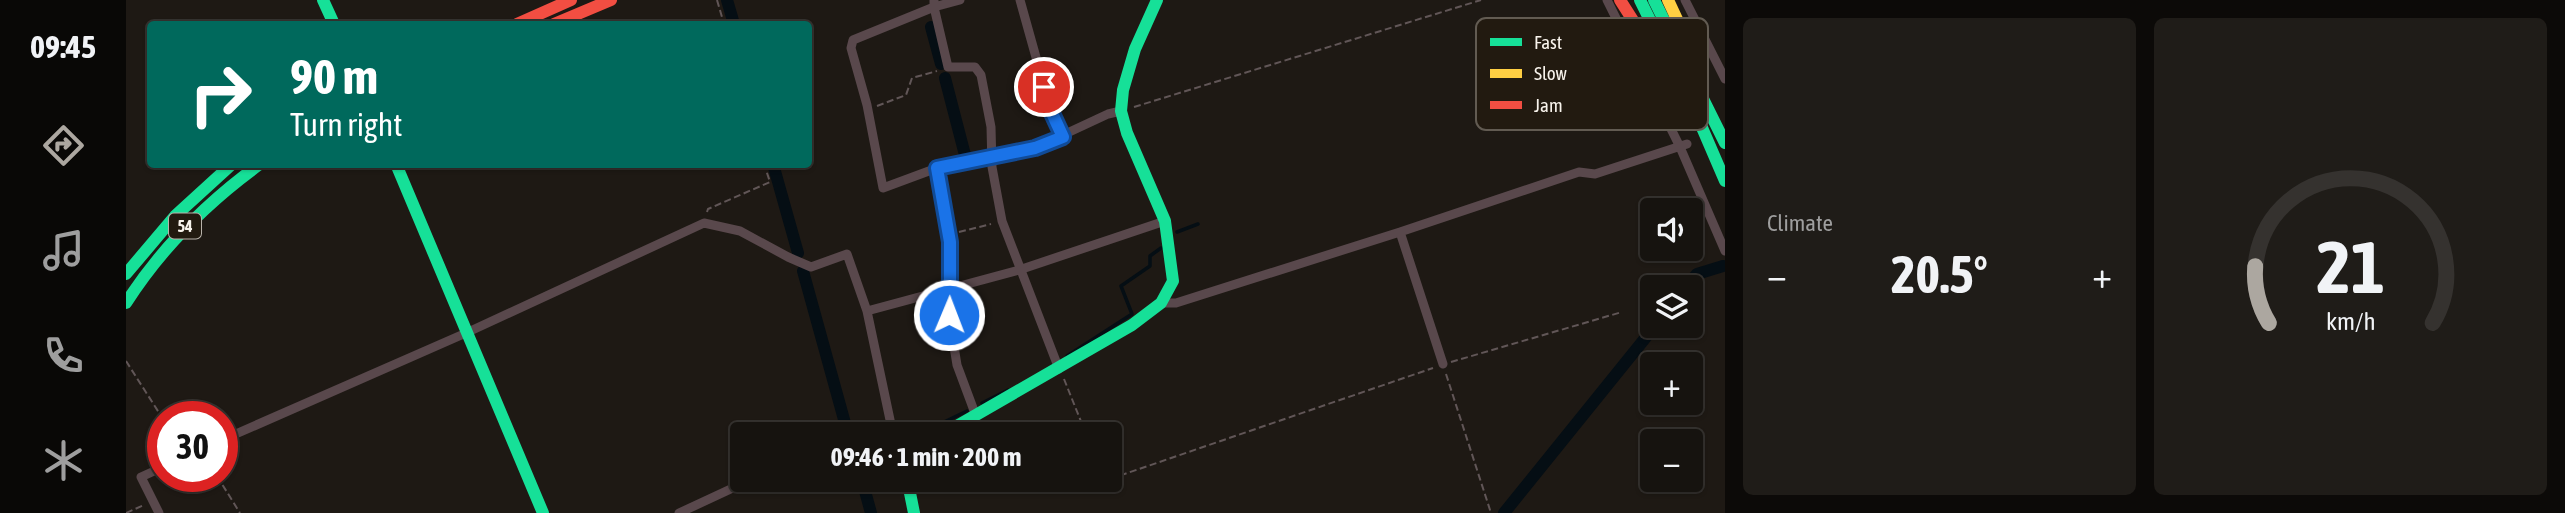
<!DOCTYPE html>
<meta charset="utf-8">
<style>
:root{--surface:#16130f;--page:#1f1c18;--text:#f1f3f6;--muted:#9e9e9e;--line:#35322f;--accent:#aca7a0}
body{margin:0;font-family:"Asap Condensed",sans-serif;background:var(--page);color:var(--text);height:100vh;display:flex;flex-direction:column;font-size:26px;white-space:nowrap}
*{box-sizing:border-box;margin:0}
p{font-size:23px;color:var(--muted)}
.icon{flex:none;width:38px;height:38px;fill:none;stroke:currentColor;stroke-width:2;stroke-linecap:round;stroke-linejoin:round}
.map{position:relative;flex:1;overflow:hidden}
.sheet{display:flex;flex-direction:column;gap:18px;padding:18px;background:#0c0a08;width:840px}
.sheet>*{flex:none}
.guide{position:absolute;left:21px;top:21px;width:665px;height:147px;border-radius:7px;box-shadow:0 2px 5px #0004,0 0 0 2px var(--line);background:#00695c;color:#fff;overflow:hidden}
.controls{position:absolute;left:1514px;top:198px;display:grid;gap:14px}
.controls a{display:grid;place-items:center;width:63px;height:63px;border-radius:7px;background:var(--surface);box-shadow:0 2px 5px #0004,0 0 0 2px var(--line);font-size:35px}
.speed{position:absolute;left:21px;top:401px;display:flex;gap:14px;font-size:35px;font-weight:700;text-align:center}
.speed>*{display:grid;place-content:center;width:91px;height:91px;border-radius:50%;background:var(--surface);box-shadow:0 2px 5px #0004,0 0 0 2px var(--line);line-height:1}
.speed .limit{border:10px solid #d22;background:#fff;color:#111}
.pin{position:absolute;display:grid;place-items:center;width:60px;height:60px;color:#fff;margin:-30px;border:4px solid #fff;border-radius:50%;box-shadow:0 2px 7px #0007}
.me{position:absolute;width:77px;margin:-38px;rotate:1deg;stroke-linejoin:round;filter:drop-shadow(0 0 5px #0008)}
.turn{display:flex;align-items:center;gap:24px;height:147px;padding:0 28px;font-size:32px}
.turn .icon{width:91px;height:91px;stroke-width:2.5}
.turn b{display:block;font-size:49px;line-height:60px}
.big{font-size:52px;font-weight:700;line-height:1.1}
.sheet .widget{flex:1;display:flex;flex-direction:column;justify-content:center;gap:10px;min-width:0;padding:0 24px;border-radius:10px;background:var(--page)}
.sheet .dial{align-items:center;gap:0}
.dial svg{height:182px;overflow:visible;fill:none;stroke:var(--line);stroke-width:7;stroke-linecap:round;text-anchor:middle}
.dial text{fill:var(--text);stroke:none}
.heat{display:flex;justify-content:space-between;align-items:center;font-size:38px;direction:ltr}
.sheet .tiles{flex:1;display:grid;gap:18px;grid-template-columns:repeat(2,1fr)}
.trip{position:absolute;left:604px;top:422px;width:392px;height:70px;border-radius:7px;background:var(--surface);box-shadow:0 2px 5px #0004,0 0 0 2px var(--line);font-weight:700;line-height:70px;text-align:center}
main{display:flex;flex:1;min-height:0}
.tabs{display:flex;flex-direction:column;width:126px;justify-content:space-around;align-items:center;background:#090806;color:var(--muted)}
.tabs .icon{width:49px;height:49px}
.tabs .current{color:var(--accent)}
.tabs b{font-size:32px;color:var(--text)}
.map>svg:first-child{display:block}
</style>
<main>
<nav class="tabs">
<b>09:45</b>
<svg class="icon current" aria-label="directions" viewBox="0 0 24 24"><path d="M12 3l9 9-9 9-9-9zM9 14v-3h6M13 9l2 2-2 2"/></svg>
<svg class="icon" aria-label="music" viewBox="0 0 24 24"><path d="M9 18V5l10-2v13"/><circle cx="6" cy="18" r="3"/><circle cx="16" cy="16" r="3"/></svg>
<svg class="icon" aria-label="phone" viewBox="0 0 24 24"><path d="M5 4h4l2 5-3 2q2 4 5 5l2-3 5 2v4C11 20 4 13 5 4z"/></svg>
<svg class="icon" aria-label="climate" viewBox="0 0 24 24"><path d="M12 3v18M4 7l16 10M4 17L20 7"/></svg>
</nav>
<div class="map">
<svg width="1599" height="513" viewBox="0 0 1599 513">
<rect width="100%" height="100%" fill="#1e1914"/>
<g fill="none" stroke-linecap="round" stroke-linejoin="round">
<!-- stream -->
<path stroke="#050e14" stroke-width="3.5" d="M1051 232 1072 224
M941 356 1006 314 995 286 1024 266V256L1035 248
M856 403 882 390
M805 434 816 423 841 411"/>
<!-- canal -->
<path stroke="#050e14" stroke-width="12" d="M601 0 608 24
M805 27 815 64
M819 78 839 155
M647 164 672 253
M677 271 722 434
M1560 287 1571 274 1597 266
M736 480 745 513
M1378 513 1529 326"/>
<!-- path -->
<path stroke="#615657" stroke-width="2" stroke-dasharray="7 3.5" stroke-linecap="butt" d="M591 0 598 24
M751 106 780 95 786 78 811 71
M1008 107 1355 0
M581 212 582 209 644 182 638 164
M833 232 865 224
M0 361 37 419
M1325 362 1496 312
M1320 374 1365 513
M938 379 960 434
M91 476 114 513
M984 479 1307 368
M976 480H982
M0 513 18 505"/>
<!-- street -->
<path stroke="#59484c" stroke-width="9" d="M808 0V7L822 67H849L855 75 865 127 866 167 876 221 933 369
M834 0 808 7 727 40 725 48 741 105 757 188 811 168C816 198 834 265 819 291L831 365 850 416
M894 0 925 111 937 137
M1481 0 1554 147 1599 251
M1559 0 1599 79
M811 168 909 148 982 114 995 111
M1274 232 1317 364
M1035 303H1050L1274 232 1453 172 1469 174 1561 144
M741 311 893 270 1039 221
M96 440 340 333 578 223 614 231 662 257 685 267 721 254 741 311 767 434
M33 513 15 477 37 467
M553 513 624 480"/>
<!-- fast -->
<path stroke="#16e098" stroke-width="12" d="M197 0 208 24
M1514 0 1568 109 1599 181
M1528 0 1599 143
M270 164 417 513
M0 274 49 216 106 164
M0 303C36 247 80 203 134 164
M817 434 1006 325 1035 303 1047 281 1039 221 1001 133 995 111 997 90 1009 49 1031 0
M785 480 783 488 788 513"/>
<!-- slow -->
<path stroke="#ffcf43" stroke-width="12" d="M1542 0 1569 58"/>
<!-- jam -->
<path stroke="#f24e42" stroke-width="12" d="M1494 0 1543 77
M391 24 445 0
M428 24 485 0"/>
</g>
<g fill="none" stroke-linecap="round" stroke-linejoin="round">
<!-- route casing -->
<g stroke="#114b97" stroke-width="18">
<path id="route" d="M823 315 819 291 824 283V242L811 168 909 148 937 137 925 111 918 87"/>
</g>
<!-- route -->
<use href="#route" stroke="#1a73e8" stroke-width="12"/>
</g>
<g text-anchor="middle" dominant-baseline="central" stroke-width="7" stroke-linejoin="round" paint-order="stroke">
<!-- shield labels -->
<rect fill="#221a10" stroke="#b8b2aa" stroke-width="2" x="43" y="213.5" width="32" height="25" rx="5"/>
<g font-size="16" font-weight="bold" fill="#f8f3ec">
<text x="59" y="226">54</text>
</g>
</g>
<!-- legend -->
<rect x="1350" y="18" width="232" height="112" rx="10" fill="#221a10" stroke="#625b52" stroke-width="2"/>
<rect x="1364" y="38" width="32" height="8" fill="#16e098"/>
<rect x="1364" y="69" width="32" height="9" fill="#ffcf43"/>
<rect x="1364" y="101" width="32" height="8" fill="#f24e42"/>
<g font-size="19" fill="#f8f3ec">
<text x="1408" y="49">Fast</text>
<text x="1408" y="80">Slow</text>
<text x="1408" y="112">Jam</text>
</g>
</svg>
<div class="controls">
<a><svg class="icon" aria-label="sound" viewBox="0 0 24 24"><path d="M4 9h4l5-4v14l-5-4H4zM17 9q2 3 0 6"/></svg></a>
<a><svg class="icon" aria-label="layers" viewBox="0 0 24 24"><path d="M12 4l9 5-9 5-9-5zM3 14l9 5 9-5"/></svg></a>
<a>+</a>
<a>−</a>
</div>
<div class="speed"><div class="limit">30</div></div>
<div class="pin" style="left:918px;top:87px;background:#d93025"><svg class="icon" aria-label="arrive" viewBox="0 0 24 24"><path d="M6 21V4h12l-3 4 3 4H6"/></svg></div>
<svg class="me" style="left:823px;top:315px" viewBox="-20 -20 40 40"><circle r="17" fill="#1a73e8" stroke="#fff" stroke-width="3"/><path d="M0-11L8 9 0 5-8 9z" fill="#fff"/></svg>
<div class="trip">09:46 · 1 min · 200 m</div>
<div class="guide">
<div class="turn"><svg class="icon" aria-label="right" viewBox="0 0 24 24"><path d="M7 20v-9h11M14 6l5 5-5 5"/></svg><div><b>90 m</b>Turn right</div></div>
</div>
</div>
<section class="sheet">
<div class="tiles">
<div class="widget"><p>Climate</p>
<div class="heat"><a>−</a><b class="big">20.5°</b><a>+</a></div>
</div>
<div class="widget dial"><svg viewBox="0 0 100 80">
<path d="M14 69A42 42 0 1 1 86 69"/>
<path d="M14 69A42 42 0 0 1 8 44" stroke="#aca7a0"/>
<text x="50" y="56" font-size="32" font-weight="700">21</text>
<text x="50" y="72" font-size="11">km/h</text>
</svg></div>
</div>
</section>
</main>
